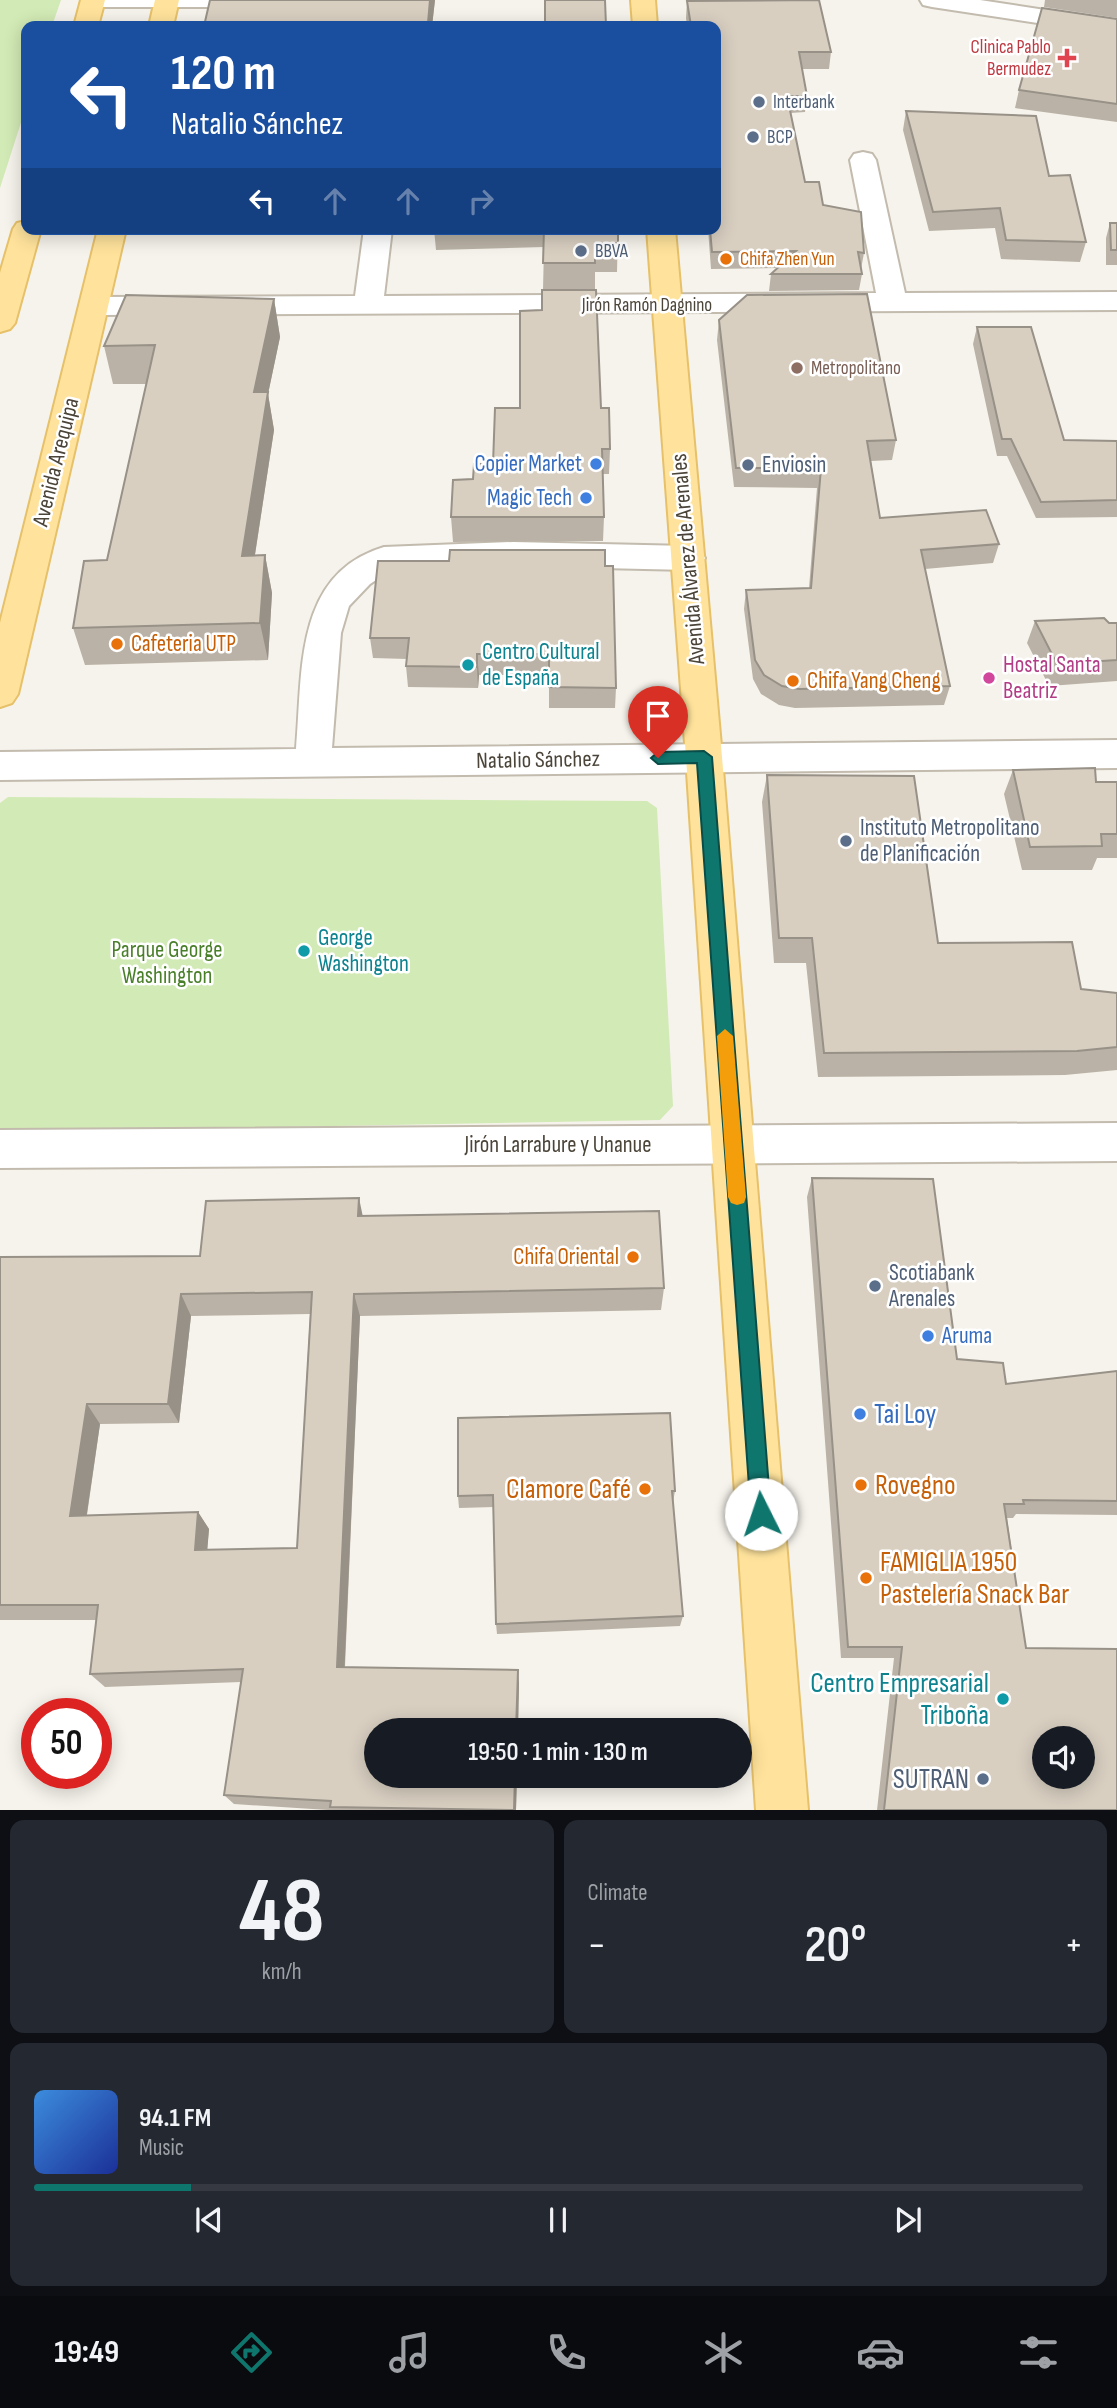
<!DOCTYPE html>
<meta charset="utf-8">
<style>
:root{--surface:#171b24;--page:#242831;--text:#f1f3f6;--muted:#9ea1a6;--line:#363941;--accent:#0f766e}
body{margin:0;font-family:"Sofia Sans Condensed",sans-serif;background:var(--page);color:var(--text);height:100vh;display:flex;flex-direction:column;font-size:26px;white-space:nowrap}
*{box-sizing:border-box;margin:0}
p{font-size:23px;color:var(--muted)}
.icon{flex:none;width:38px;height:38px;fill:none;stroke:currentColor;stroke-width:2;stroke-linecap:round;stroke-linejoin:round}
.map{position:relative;height:1810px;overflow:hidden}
.sheet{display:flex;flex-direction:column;gap:10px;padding:10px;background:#0d0f14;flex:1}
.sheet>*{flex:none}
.guide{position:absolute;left:21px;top:21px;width:700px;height:214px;border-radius:14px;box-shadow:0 4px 18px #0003;background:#1a4fa0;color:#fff;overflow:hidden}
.tools{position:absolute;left:1032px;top:1726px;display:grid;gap:14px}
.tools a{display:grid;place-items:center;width:63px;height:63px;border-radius:50%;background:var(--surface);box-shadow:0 4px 18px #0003;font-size:35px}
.speed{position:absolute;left:21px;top:1698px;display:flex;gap:14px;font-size:35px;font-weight:700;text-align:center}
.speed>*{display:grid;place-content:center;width:91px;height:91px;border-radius:50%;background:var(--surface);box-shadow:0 4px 18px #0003;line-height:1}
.speed .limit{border:10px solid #d22;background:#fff;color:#111}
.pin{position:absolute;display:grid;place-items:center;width:60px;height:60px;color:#fff;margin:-72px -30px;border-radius:50% 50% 50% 0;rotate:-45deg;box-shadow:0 0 7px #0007}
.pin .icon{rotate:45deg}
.me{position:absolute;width:77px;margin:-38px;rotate:356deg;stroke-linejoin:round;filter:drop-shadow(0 0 5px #0008)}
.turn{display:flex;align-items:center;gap:24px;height:147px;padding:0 35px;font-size:32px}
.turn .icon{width:91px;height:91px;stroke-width:2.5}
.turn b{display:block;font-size:49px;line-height:60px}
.lanes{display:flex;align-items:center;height:66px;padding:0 35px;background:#0003;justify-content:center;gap:35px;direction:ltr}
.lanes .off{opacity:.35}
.big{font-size:52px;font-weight:600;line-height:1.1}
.sheet .widget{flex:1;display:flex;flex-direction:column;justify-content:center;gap:10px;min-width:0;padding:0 24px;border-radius:14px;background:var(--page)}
.sheet .dial{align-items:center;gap:0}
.dial b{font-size:91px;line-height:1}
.song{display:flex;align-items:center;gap:21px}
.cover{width:84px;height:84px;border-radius:10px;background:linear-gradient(135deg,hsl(210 70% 55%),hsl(230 70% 35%))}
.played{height:7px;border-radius:4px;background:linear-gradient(90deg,var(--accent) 15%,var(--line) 15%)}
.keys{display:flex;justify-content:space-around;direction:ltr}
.heat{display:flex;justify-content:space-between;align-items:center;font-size:38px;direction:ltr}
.sheet .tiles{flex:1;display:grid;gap:10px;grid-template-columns:1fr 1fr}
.widget:last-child{grid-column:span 2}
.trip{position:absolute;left:364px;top:1718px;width:388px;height:70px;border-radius:35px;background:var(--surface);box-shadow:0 4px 18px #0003;font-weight:600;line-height:70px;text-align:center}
.tab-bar{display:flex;height:112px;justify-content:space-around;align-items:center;background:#090b0e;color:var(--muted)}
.tab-bar .icon{width:49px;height:49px}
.tab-bar .on{color:var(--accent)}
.tab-bar b{font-size:32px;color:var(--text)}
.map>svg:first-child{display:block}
</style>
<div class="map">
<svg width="1117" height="1810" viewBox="0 0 1117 1810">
<rect width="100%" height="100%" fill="#f6f3ec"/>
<!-- green -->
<path fill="#d2eab5" d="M0 0H61L52 26H26V107L0 188Z
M8 797 647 801 657 808 673 1106 660 1120 0 1132V803Z"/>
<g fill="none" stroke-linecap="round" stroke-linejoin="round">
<!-- minor casing -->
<g stroke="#c2bbae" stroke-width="4">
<path id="minor" d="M81 0H232L229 5 220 7H93L84 5Z
M920 0H980L1117 21V35L932 7 923 5Z
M863 152 872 154 876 160 905 293 1117 292V310L94 315 84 312 79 306 84 300 94 297 355 296 364 229H392L384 296 876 293 850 160 854 154Z
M513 542 688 546 700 550 705 558 700 566 688 570 513 566 391 570 370 584 349 606 341 633 332 748 1117 740V768L0 780V752L296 749C303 673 293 574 384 547Z
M1117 1123V1161L0 1168V1130Z"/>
</g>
<!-- major casing -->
<g stroke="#e6c16a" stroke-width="4">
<path id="major" d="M81 0H105L98 26H74Z
M155 0H179L173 26H149Z
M631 0H655L657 26H633Z
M26 221V229H41L15 323 10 329 0 332V273L13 229 17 223Z
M98 229H126L18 694 12 703 0 707V623Z
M647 229H675L722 757 808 1810H756L686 757Z"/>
</g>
<!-- minor -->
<use href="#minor" fill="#fff" fill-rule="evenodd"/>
<!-- major -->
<use href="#major" fill="#ffe39c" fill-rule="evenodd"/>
</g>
<!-- wall -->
<path fill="#bab2a6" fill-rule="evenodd" d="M210 0H435L432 26H204Z
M1045 0H1117V18L1044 7Z
M687 1 831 52 829 69H802L807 96 805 112 790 113 805 182 864 253 861 269 862 274 859 290 769 291 771 274 778 268 711 269 708 229H716V26H687L686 18Z
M1117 19V122L1015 108 1019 90Z
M906 111 1049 176 1086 242 1080 262 1001 259 995 228 929 231 903 130Z
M1110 223H1117V265H1106V238Z
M434 229H618L617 272H595V290L601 408 610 449 609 474H603L604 517 603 541 453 542 451 517 473 479 493 464 520 408 542 310 543 290 544 247 436 250Z
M274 299 280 337 268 394 274 430 255 555H265L272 593 268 660 85 665 73 628 107 560 146 384H113L104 346Z
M719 320 896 440 892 460 871 461 880 518 999 544 993 563 925 569 950 686 944 705 795 708 779 705 761 694 753 679 744 609 746 590 809 588 817 488 734 487 717 340Z
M977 327 1064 440 1117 441V517L1036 518 1007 456H997L973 344Z
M605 566 616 688 615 708H549V675H479L478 688 408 687 406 666 407 659 373 658 370 638Z
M1035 621 1117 623V681L1049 686 1027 643Z
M1013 770 1096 782H1117V858H1097L1092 870H1022L1004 794Z
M767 775 938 943 1081 989 1117 993V1070L1065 1075 818 1077 806 963H774L762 802Z
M812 1178 957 1359 1006 1384 1117 1371V1515L1016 1514 1013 1518H1007L1026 1648 1117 1810H877L894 1658H841L807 1197Z
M363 1216 664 1288 661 1310 360 1316 345 1667 519 1683 516 1810H328L234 1804 224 1795 241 1682 105 1687 90 1674 96 1620H0V1257L200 1256ZM310 1314 297 1548 207 1550 209 1529 198 1512 87 1515 100 1424 179 1423 191 1316Z
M675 1491 673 1502 683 1616 680 1626 497 1634 496 1624 494 1507 459 1508 458 1496Z"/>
<!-- shaded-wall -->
<path fill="#979187" d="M430 0H435L432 26H428Z
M274 299 280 337 268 394 274 430 249 593 242 556 254 392Z
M265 555 272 593 268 660 260 623Z
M477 654 479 675 478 688 477 667Z
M359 1198 364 1222 358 1216Z
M181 1294 191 1316 179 1423 168 1404Z
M354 1294 360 1316 344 1680 337 1667Z
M87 1404 100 1424 84 1533 70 1516Z
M198 1512 209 1529 206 1566 195 1550Z
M518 1670 519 1683 518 1731H516Z
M515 1776H517L516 1810H514Z"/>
<!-- building -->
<path fill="#d8cfc1" stroke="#979187" stroke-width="2" fill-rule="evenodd" d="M210 0H430L428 23H364L363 26H204Z
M545 0H605L606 26H545Z
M819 0 831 52H799L807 96H787L805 182H819L823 205 861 212 864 253 858 252 862 274H771L796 251 712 252 710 229H716V26H691L687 1Z
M1042 8 1117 19V104L1019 90Z
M906 111 1036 116 1049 176 1070 175 1086 242 1006 240 1000 208 933 212Z
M1110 223H1117V250H1111Z
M544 229H618V243H595V263H543Z
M542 290H596L601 408H609L610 449H602L604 517H451L453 480 473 479 474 464H493L495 408H520V311L542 310Z
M867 294 896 440 867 441 880 518 986 510 999 544 921 550 950 686 799 689 782 686 764 675 755 660 746 590 811 588 821 468H736L719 320 747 295Z
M126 295 274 299 254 392H268L242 556 265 555 260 623 73 628 84 561 107 560 155 345 104 346Z
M977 327H1031L1064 440 1117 441V500L1041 502 1011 439H1002Z
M450 550H605V566H613L616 688 549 687V654H477V667L406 666 409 638H370L378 561H449Z
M1104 618 1109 623H1117V660L1057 664 1035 621Z
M1095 768 1096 782H1117V834H1101L1102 846 1030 847 1013 770Z
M767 775 914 776 938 943 1072 942 1081 989 1117 993V1047L1077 1051 824 1053 812 938H779Z
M812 1178 933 1179 957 1359 1003 1363 1006 1384 1117 1371V1501L1023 1500 1024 1504H1004L1026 1648 1117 1649V1810H884L902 1647H848ZM1045 1738H1083V1776H1045Z
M359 1198 358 1216 659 1211 664 1288 354 1294 337 1667 518 1670 516 1731H376V1776H515L514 1810 330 1807 331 1801 224 1795 243 1669 90 1674 98 1605H0V1257L200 1256 206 1201ZM312 1292 297 1548 195 1550 198 1512 70 1516 87 1404H168L181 1294Z
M670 1413 675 1491H672L683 1616 496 1624 493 1495 458 1496V1418Z"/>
<!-- route -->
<path fill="#0f766e" stroke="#0a4d48" stroke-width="2" d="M704 751 712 757 771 1514 768 1521 761 1524 754 1521 751 1514 697 763 658 764 651 758 658 752Z"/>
<!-- slow -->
<path fill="#f59e0b" d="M725 1029 733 1036 746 1197 744 1203 737 1205 731 1203 728 1197 717 1036Z"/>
<!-- markers -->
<path fill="#e0444e" stroke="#fff" stroke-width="2.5" d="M1063.5 47.5h7v7h7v7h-7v7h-7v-7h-7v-7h7z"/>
<g fill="#5c6f8a" stroke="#fff" stroke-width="2.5">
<circle cx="759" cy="102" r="7"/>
<circle cx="753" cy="137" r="7"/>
<circle cx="581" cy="251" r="7"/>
<circle cx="748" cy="465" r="7"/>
<circle cx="846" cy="841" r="7"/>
<circle cx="875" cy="1286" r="7"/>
<circle cx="983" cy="1779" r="7"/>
</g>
<g fill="#e8710a" stroke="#fff" stroke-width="2.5">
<circle cx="726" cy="259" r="7"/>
<circle cx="117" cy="644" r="7"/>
<circle cx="793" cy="681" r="7"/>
<circle cx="633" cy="1257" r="7"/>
<circle cx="861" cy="1485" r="7"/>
<circle cx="645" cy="1489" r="7"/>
<circle cx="866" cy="1578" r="7"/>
</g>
<circle fill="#8d6e63" stroke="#fff" stroke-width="2.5" cx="797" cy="368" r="7"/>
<g fill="#3f7fe0" stroke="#fff" stroke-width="2.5">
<circle cx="596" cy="464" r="7"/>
<circle cx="586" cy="498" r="7"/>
<circle cx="928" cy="1336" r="7"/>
<circle cx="860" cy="1414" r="7"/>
</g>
<g fill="#0f9aa8" stroke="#fff" stroke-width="2.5">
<circle cx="468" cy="665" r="7"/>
<circle cx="304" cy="951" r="7"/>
<circle cx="1003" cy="1699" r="7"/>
</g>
<circle fill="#d1479c" stroke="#fff" stroke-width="2.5" cx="989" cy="678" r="7"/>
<g text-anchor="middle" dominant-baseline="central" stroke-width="5" stroke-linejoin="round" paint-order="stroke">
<!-- far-health labels -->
<g font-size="19" fill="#be3a42" stroke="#fff" text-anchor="end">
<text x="1051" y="47">Clinica Pablo<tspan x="1051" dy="22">Bermudez</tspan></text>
</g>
<!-- far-service labels -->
<g font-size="19" fill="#4e5e75" stroke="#fff" text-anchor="start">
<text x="773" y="102">Interbank</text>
<text x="767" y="137">BCP</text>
<text x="595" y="251">BBVA</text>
</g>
<!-- far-food labels -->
<g font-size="19" fill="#c56008" stroke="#fff" text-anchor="start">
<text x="740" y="259">Chifa Zhen Yun</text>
</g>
<!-- far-street labels -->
<g font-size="19" fill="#4b4439" stroke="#fff">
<text x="647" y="305">Jirón Ramón Dagnino</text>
</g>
<!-- far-education labels -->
<g font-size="19" fill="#785e54" stroke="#fff" text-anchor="start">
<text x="811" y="368">Metropolitano</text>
</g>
<!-- street labels -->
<g font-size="23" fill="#4b4439" stroke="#fff">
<text transform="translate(56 462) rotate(-76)">Avenida Arequipa</text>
<text transform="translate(688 559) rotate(-95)">Avenida Álvarez de Arenales</text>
<text transform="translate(538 760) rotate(-1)">Natalio Sánchez</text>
<text x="558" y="1145">Jirón Larrabure y Unanue</text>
</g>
<!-- shop labels -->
<g font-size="23" fill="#366cbe" stroke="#fff" text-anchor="end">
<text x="582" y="464">Copier Market</text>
<text x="572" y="498">Magic Tech</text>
<text x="942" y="1336" text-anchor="start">Aruma</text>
</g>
<!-- service labels -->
<g font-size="23" fill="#4e5e75" stroke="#fff" text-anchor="start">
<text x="762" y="465">Enviosin</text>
<text x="860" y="828">Instituto Metropolitano<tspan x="860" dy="26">de Planificación</tspan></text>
<text x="889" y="1273">Scotiabank<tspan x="889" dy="26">Arenales</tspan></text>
</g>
<!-- food labels -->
<g font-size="23" fill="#c56008" stroke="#fff" text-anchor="start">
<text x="131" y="644">Cafeteria UTP</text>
<text x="807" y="681">Chifa Yang Cheng</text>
<text x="619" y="1257" text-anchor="end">Chifa Oriental</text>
</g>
<!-- culture labels -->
<g font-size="23" fill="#0d838f" stroke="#fff" text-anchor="start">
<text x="482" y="652">Centro Cultural<tspan x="482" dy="26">de España</tspan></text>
<text x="318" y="938">George<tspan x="318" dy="26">Washington</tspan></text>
</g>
<!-- hotel labels -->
<g font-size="23" fill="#b23c85" stroke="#fff" text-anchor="start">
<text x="1003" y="665">Hostal Santa<tspan x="1003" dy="26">Beatriz</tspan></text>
</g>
<!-- park labels -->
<g font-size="23" fill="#4a7f2a" stroke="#fff">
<text x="167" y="950">Parque George<tspan x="167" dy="26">Washington</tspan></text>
</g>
<!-- near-shop labels -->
<g font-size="28" fill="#366cbe" stroke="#fff" text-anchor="start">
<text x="874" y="1414">Tai Loy</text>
</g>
<!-- near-food labels -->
<g font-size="28" fill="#c56008" stroke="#fff" text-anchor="start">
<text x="875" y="1485">Rovegno</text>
<text x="631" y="1489" text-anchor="end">Clamore Café</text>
<text x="880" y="1562">FAMIGLIA 1950<tspan x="880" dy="32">Pastelería Snack Bar</tspan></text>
</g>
<!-- near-culture labels -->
<g font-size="28" fill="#0d838f" stroke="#fff" text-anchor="end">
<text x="989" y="1683">Centro Empresarial<tspan x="989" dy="32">Triboña</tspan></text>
</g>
<!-- near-service labels -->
<g font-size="28" fill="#4e5e75" stroke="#fff" text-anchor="end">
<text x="969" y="1779">SUTRAN</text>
</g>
</g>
</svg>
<div class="tools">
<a><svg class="icon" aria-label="sound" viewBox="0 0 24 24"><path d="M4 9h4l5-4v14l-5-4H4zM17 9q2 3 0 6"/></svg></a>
</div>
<div class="speed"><div class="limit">50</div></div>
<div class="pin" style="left:658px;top:758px;background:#d93025"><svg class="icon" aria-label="arrive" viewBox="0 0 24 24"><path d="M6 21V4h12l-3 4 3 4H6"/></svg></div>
<svg class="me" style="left:761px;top:1514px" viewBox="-20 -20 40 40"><circle r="19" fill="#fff"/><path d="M0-13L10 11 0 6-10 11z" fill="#0f766e"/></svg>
<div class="trip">19:50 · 1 min · 130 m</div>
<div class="guide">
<div class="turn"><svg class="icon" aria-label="left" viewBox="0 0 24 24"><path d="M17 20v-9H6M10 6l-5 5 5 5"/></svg><div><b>120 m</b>Natalio Sánchez</div></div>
<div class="lanes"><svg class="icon" aria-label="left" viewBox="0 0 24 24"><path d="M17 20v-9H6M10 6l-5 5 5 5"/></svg><svg class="icon off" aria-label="ahead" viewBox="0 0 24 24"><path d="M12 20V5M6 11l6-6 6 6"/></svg><svg class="icon off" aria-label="ahead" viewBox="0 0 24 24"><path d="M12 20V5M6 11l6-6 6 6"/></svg><svg class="icon off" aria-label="right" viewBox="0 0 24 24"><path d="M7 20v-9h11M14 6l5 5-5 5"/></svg></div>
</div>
</div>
<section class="sheet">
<div class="tiles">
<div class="widget dial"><b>48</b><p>km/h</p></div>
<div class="widget"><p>Climate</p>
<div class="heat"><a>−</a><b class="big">20°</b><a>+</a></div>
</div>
<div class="widget">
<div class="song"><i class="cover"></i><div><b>94.1 FM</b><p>Music</p></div></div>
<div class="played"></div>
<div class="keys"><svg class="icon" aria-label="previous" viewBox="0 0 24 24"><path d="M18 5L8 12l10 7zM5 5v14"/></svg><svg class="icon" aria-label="pause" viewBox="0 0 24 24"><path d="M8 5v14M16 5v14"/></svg><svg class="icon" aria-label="next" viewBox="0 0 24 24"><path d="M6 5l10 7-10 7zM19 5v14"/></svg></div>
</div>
</div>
</section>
<nav class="tab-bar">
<b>19:49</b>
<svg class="icon on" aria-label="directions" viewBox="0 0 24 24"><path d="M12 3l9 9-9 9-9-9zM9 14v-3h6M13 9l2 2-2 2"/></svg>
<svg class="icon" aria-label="music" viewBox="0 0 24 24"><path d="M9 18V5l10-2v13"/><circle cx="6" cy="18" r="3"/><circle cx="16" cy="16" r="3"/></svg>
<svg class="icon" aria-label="phone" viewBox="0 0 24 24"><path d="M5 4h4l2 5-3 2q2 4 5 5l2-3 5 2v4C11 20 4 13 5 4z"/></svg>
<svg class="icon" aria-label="climate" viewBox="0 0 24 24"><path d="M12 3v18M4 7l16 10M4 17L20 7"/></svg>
<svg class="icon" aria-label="car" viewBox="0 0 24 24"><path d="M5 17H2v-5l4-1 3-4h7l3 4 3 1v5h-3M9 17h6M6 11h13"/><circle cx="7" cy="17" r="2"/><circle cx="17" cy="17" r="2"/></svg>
<svg class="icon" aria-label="filters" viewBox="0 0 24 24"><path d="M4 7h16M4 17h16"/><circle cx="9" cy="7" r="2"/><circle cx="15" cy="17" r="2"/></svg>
</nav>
